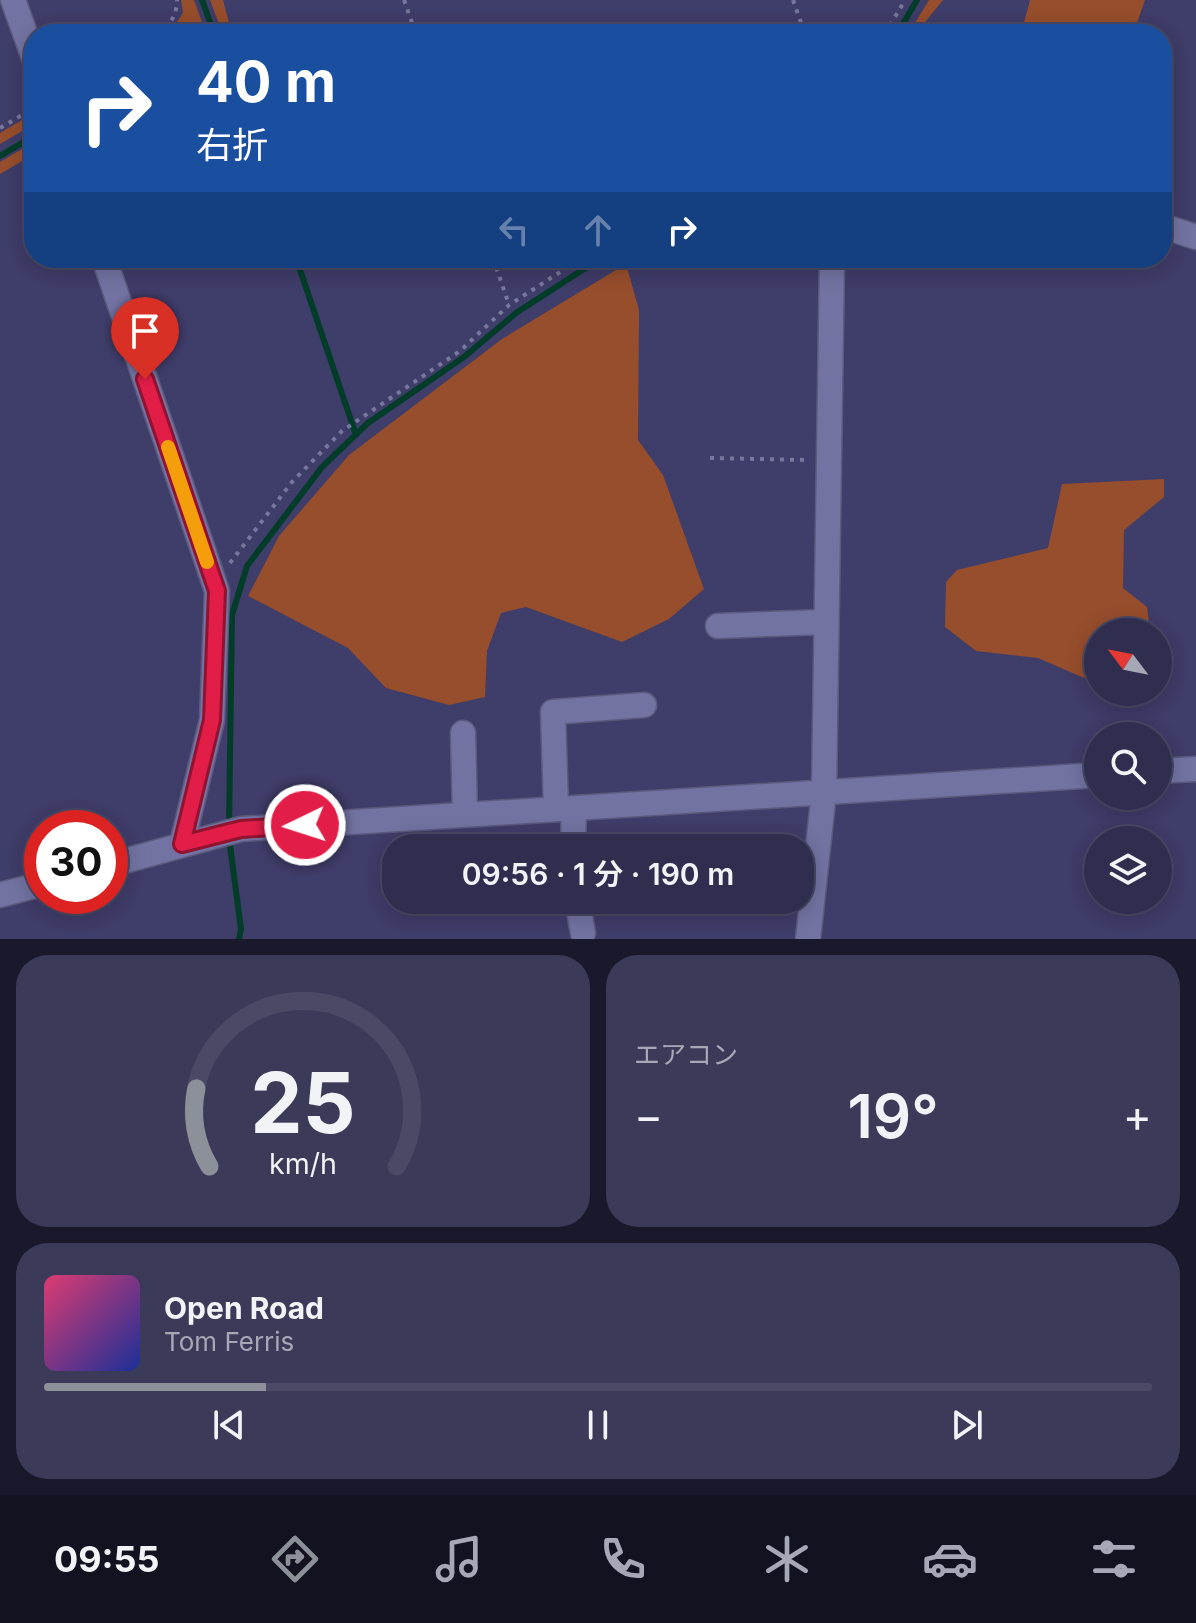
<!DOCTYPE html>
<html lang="ja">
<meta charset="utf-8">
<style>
:root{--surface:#2f2e4f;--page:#3b3a59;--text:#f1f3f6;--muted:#a7a8b7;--line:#4a4a66;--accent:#8c9099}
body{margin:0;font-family:Inter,"Noto Sans JP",sans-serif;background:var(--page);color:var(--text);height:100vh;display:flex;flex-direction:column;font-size:30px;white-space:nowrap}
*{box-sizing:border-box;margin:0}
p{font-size:26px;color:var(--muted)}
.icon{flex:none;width:44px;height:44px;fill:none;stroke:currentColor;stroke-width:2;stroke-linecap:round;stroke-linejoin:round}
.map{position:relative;height:939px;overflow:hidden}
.drawer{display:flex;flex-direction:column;gap:16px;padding:16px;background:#1a192b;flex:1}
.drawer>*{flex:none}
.banner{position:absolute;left:24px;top:24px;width:1148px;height:244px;border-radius:32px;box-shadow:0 4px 20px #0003,0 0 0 2px var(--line);background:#1a4fa0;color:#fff;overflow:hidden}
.needle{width:52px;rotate:302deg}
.fabs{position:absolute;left:1084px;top:618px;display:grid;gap:16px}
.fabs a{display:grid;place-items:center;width:88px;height:88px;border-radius:50%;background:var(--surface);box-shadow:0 4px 20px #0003,0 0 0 2px var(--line);font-size:40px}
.speed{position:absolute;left:24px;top:810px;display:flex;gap:16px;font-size:40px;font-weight:700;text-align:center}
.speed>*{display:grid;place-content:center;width:104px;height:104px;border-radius:50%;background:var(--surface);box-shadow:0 4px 20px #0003,0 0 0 2px var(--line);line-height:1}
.speed .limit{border:12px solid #d22;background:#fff;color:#111}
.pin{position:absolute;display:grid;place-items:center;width:68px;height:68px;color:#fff;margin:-82px -34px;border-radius:50% 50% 50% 0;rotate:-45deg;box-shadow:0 0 8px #0007}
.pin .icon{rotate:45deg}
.me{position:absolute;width:88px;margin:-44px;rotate:266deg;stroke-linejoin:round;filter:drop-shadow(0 0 6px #0008)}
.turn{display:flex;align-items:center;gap:28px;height:168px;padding:0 40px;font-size:36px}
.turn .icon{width:104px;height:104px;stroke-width:2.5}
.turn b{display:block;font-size:56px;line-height:68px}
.lanes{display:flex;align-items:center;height:76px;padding:0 40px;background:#0003;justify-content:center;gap:40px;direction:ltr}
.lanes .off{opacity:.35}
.big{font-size:60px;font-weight:600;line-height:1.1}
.drawer .card{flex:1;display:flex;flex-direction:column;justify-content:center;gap:12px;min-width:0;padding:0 28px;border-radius:32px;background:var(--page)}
.drawer .dial{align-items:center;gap:0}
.dial svg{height:208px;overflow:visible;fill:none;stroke:var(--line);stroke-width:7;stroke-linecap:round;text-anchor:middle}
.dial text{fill:var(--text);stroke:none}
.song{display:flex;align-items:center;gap:24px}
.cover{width:96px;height:96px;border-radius:12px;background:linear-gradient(135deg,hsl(340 70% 55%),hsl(230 70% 35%))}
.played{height:8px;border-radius:4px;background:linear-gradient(90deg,var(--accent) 20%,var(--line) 20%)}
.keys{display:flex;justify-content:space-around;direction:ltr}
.heat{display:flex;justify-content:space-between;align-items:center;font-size:44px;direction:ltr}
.drawer .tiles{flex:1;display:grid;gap:16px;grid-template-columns:1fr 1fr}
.card:last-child{grid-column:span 2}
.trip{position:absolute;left:382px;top:834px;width:432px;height:80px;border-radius:32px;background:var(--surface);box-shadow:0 4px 20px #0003,0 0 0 2px var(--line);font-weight:600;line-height:80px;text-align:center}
.tabs{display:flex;height:128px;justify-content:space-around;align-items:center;background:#131220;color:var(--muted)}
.tabs .icon{width:56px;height:56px}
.tabs .selected{color:var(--accent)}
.tabs b{font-size:36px;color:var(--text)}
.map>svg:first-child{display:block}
</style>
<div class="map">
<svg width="1196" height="939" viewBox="0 0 1196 939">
<rect width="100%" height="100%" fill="#3f3d69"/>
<!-- green -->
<path fill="#974e2c" d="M181 0H194L203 25 188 34H169L183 13Z
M210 0H223L232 34H219L222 32Z
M929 0H943L921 27 913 26Z
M1030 0H1145L1133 34H1021Z
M34 113V124L0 144V133Z
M34 142V154L0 174V162Z
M626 264 639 310 638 440 663 475 704 589 669 619 622 642 526 607 501 613 487 651 485 697 449 705 386 688 348 648 248 596 279 536 349 455 502 339Z
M1164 479V497L1124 530 1123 588 1147 607 1150 632H1098V684L1038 658 976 651 945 627 946 582 957 570 1048 548 1062 484Z"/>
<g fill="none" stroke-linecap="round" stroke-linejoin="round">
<!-- stream -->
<path stroke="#033d2a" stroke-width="6" d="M202 0 213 30 206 34
M897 34 917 0
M0 156 34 136
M296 258 356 435
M229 827 232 615 247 566 322 467 368 423 464 357 516 313 601 258
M229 838 241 929 239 939"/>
<!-- minor casing -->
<g stroke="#5b5a7e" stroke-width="27">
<path id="minor" d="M13 0 34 58
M1162 226 1196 237
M104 258 217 591 212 720 182 844
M718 626 825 622
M463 733 465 815
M1158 771 1196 769
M556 809 553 712 644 705
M573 848 574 808
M110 865 241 829 1098 775
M0 895 42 884
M577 900 583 933
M808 939 824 792 832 258"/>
</g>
<!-- path -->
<path stroke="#78779d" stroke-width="4" stroke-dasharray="4 6" stroke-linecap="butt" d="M404 0 416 34
M793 0 805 34
M157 34C170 26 177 15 177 0
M885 34 905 0
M0 128 34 108
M493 258 509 305
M710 458 807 460
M230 563 292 482 342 431 460 351 509 305 582 258"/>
<!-- minor -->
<use href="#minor" stroke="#7373a3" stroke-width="24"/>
</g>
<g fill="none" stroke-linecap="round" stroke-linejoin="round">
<!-- route casing -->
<g stroke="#92132f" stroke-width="20">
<path id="route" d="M145 379 217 591 212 720 182 844 241 829 305 825"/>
</g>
<!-- route -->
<use href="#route" stroke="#e11d48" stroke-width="14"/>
<!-- slow -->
<path stroke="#f59e0b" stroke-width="14" d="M168 447 207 562"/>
</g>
</svg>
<div class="fabs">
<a><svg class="needle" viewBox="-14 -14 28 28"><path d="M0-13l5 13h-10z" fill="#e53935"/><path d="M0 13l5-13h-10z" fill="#a7a8b7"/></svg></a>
<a><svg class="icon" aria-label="search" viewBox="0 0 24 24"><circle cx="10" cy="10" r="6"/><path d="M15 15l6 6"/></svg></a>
<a><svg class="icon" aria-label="layers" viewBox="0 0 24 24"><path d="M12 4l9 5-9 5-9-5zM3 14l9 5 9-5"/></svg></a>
</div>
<div class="speed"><div class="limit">30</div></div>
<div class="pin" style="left:145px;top:379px;background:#d93025"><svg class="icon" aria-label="arrive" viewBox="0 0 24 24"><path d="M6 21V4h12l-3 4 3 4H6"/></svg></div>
<svg class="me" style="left:305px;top:825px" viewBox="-20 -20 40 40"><circle r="17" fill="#e11d48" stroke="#fff" stroke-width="3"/><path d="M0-11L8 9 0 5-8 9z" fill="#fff"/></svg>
<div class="trip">09:56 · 1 分 · 190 m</div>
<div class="banner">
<div class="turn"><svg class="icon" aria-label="right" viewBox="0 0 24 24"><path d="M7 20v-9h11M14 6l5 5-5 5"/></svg><div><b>40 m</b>右折</div></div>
<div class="lanes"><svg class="icon off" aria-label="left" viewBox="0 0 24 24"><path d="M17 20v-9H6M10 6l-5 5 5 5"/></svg><svg class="icon off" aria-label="ahead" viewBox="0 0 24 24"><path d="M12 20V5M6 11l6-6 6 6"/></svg><svg class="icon" aria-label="right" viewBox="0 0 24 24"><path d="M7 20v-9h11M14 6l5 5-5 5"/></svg></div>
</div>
</div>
<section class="drawer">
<div class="tiles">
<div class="card dial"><svg viewBox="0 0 100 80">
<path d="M14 69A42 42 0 1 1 86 69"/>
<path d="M14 69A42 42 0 0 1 9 39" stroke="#8c9099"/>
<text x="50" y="56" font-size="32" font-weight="700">25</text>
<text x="50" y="72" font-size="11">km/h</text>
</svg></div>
<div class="card"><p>エアコン</p>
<div class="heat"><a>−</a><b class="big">19°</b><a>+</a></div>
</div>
<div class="card">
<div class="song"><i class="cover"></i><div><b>Open Road</b><p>Tom Ferris</p></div></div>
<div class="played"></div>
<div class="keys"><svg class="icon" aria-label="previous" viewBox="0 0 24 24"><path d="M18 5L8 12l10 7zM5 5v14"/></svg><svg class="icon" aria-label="pause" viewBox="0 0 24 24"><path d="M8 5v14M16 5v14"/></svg><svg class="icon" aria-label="next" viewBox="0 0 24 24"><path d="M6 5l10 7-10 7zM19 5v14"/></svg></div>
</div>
</div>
</section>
<nav class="tabs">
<b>09:55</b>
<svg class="icon selected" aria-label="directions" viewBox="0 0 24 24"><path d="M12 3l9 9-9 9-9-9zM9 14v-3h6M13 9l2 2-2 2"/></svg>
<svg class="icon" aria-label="music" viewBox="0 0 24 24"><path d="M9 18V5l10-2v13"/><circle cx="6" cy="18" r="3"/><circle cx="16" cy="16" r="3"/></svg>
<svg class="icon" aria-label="phone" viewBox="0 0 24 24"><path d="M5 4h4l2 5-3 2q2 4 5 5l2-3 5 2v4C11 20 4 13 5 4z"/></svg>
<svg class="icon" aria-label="climate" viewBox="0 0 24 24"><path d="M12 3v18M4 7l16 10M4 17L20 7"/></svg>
<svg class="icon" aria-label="car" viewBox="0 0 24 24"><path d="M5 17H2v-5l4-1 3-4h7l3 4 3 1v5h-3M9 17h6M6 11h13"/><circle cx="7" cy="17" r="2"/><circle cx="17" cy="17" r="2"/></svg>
<svg class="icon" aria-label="filters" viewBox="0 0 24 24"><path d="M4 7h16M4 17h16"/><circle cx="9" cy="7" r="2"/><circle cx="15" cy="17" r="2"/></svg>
</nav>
